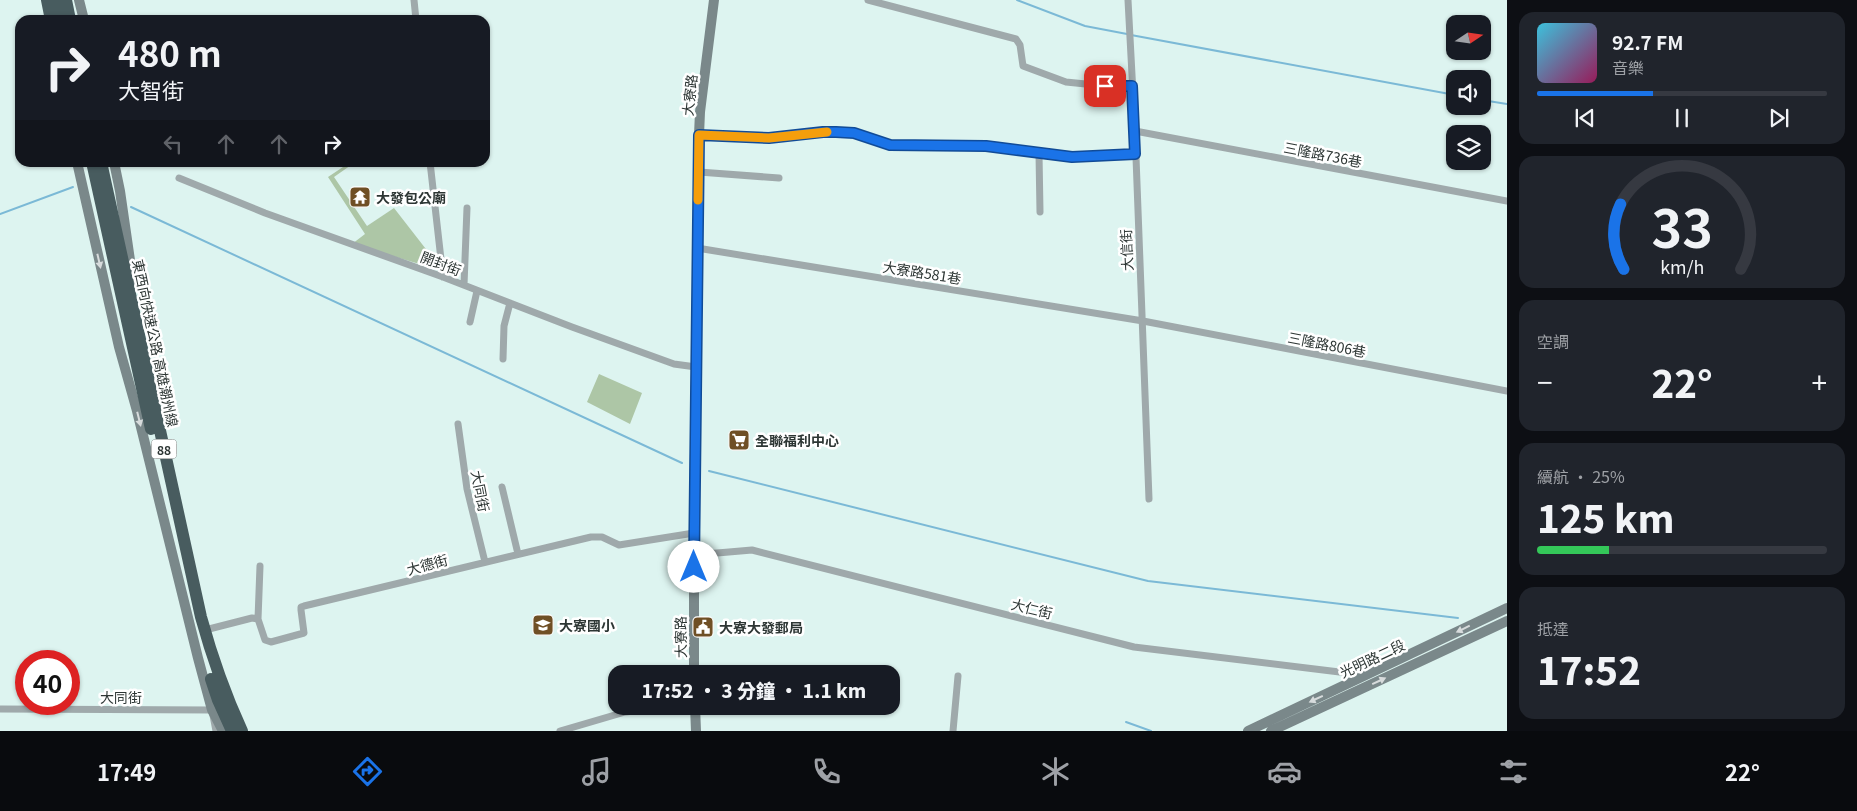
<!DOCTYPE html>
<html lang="zh-TW">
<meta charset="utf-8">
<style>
:root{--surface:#171b24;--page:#20242c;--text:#f1f3f6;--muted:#9ea1a6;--line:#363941;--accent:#1a73e8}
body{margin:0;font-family:Georgia,"Noto Sans TC",serif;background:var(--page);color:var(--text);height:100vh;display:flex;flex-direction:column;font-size:19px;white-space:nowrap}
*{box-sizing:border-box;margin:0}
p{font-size:16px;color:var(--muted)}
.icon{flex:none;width:28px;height:28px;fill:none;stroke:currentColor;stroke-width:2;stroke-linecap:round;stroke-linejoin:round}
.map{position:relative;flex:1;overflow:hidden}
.panel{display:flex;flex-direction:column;gap:12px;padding:12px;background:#0d0f14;width:350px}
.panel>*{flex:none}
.hud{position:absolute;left:15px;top:15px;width:475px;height:152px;border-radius:15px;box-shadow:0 1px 4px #0004;background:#171b24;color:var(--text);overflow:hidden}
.needle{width:32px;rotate:77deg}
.controls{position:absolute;left:1446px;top:15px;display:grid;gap:10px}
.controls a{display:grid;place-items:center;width:45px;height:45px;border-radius:10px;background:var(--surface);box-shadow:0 1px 4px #0004;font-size:25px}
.speed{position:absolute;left:15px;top:650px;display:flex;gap:10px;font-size:25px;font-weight:700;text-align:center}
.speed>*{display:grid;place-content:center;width:65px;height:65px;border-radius:50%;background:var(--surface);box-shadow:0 1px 4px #0004;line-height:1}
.speed .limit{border:8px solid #d22;background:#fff;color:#111}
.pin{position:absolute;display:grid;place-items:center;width:42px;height:42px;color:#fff;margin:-21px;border-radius:10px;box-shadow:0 2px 8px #0006}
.me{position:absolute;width:55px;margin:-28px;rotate:0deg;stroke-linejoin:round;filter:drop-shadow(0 0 4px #0008)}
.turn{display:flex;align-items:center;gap:18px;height:105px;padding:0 20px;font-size:22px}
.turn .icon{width:65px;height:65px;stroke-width:2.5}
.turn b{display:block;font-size:35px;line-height:42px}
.lanes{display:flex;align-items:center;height:48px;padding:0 20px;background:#0003;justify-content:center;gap:25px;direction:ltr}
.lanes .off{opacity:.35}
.big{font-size:38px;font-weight:800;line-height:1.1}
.panel .tile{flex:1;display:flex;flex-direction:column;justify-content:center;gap:8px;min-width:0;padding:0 18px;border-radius:15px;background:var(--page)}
.panel .dial{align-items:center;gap:0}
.dial svg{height:130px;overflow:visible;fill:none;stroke:var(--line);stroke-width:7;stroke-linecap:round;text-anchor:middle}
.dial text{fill:var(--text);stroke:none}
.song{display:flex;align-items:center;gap:15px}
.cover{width:60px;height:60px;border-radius:8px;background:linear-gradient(135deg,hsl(190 70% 55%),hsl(330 70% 35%))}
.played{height:5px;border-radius:2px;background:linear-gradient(90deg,var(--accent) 40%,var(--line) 40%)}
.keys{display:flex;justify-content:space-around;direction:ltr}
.heat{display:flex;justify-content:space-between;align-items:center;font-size:28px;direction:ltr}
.charge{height:8px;border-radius:4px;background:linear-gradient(90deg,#34c759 25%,var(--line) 0)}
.trip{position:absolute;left:608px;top:665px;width:292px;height:50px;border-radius:15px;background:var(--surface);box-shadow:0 1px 4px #0004;font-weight:800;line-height:50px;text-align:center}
.tabs{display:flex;height:80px;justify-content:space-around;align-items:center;background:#090b0e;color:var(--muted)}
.tabs .icon{width:35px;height:35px}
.tabs .current{color:var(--accent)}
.tabs b{font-size:22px;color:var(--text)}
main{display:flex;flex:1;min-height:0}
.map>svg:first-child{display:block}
</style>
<main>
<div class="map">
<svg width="1507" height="731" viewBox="0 0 1507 731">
<rect width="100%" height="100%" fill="#ddf4f0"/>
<!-- green -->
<path fill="#adc6a6" d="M349 163H354L334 177 367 226 394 208 443 271 352 244 365 234 328 177Z
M599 374 642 393 630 424 587 402Z"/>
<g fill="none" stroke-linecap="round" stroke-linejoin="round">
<!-- stream -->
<path stroke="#7bb9d6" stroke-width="2" d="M1017 0 1085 26 1127 34
M1131 35 1455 95
M1482 100 1507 104
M131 207 682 463
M0 214 73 187
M709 471 1148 581 1458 618
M1126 722 1151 731"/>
<!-- street -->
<path stroke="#9fa9ab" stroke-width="7" d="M414 0 416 20
M868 0 1016 39 1020 45 1023 66 1066 82 1105 86H1132
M1128 0 1135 131 1149 499
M1135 131 1507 201
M699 135 769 138 823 132H836L854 133 891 145 987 146 1072 157 1135 154
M1039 154 1040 212
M430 162 443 277
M699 172 779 178
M179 178 265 213 443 277 572 327 674 364 696 367
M697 248 1143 321 1507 391
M464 285 467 208
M470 322 477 291
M503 359 504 326 510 303
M458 424 467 489 485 562
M502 487 518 554
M694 555 752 550 1134 647 1364 675
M258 619 260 566
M209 629 252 618 258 619 265 640 271 642 304 633 301 610V607L304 606 591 537H602L619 545 694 533
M0 709 212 710 216 731
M560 731 625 712 685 706
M953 731 958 676"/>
<!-- secondary -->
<path stroke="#7a888a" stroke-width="10" d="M79 0 84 20
M77 162 119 347 137 411 198 658 212 710 223 731
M114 162 120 191 133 281
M694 674V533L699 135 700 112 714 0
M695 706 696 731
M1248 731 1507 608
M1271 731 1507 621"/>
<!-- highway -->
<path stroke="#485c5f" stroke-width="12" d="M47 0 51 20
M57 0 61 20
M66 0 70 20
M92 162 151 429
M101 162 201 617C212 657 225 694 242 731
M211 679 218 700 232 731"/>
</g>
<!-- one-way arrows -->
<defs><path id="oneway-solid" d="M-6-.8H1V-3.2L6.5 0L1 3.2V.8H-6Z" transform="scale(1.25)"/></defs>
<g fill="#d7dbdc">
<use href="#oneway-solid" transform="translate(99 261) rotate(77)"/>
<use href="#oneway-solid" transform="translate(139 419) rotate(76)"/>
<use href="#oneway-solid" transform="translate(1463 629) rotate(154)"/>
<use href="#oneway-solid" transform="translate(1379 681) rotate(-25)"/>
<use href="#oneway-solid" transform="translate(1316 699) rotate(155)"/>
</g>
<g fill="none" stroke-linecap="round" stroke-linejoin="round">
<!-- route casing -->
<g stroke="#114b97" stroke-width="12">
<path id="route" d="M694 567 699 135 769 138 823 132H836L854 133 890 145 986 146 1072 157 1135 154 1132 86H1105"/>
</g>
<!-- route -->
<use href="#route" stroke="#1a73e8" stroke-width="9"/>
<!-- slow -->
<path stroke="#f59e0b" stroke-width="9" d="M698 200 699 135 769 138 827 132"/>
</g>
<!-- icons -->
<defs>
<g id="temple-square" transform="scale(1.125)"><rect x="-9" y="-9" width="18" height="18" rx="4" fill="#6f4f25" stroke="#fff"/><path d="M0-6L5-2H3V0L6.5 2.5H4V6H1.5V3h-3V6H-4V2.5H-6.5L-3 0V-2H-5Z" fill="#fff"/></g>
<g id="supermarket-square" transform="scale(1.125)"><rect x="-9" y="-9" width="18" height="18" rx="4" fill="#6f4f25" stroke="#fff"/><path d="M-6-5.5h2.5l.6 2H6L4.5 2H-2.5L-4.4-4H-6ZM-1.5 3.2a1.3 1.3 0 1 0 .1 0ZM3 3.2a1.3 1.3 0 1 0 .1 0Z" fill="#fff"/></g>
<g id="school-square" transform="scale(1.125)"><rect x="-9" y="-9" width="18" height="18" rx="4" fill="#6f4f25" stroke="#fff"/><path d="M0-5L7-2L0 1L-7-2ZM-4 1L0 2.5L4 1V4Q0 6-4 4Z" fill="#fff"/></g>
<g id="civic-square" transform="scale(1.125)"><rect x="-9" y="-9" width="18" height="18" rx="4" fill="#6f4f25" stroke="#fff"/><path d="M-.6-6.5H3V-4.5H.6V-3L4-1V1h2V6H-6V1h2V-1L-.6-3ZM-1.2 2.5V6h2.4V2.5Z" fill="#fff"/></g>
</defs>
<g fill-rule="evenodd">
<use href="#temple-square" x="360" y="197"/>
<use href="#supermarket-square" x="739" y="440"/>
<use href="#school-square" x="543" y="625"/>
<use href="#civic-square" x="703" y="627"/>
</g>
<g text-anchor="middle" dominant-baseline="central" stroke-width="5" stroke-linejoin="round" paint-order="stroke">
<!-- shield labels -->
<rect fill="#fff" stroke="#6c7271" stroke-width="1" x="151.5" y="439.5" width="25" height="19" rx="4"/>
<g font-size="12" font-weight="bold" fill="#2d3634">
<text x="164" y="449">88</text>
</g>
<!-- street labels -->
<g font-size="14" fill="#2d3634" stroke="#fff">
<text transform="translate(689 95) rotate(-84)">大寮路</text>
<text transform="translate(1323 154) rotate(11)">三隆路736巷</text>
<text transform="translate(1126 250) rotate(-93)">大信街</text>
<text transform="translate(441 263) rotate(21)">開封街</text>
<text transform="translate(922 272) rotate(9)">大寮路581巷</text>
<text transform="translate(156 343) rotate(78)">東西向快速公路 高雄潮州線</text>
<text transform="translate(1327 344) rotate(11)">三隆路806巷</text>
<text transform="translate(481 491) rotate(79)">大同街</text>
<text transform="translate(427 564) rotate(-15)">大德街</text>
<text transform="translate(1032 608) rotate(14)">大仁街</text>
<text transform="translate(680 637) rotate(-91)">大寮路</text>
<text transform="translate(1372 658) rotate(-25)">光明路二段</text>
<text x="121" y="697">大同街</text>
</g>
<!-- poi labels -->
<g font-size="14" font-weight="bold" fill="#2d3634" stroke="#fff" text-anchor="start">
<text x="376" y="197">大發包公廟</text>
<text x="755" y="440">全聯福利中心</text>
<text x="559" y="625">大寮國小</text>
<text x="719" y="627">大寮大發郵局</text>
</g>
</g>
</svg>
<div class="controls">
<a><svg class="needle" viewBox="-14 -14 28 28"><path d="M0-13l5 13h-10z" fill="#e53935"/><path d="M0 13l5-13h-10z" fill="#9ea1a6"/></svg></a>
<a><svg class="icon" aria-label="sound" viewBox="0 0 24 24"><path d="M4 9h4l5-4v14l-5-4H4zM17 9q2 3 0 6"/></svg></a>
<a><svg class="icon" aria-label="layers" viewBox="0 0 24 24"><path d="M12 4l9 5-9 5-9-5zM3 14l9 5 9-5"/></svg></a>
</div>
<div class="speed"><div class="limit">40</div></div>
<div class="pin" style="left:1105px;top:86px;background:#d93025"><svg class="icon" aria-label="arrive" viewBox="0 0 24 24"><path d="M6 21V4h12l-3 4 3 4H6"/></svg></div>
<svg class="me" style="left:694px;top:567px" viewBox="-20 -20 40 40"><circle r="19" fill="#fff"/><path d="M0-13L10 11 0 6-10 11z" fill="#1a73e8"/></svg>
<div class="trip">17:52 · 3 分鐘 · 1.1 km</div>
<div class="hud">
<div class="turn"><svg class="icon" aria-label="right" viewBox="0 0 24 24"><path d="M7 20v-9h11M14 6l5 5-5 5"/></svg><div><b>480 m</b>大智街</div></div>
<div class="lanes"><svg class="icon off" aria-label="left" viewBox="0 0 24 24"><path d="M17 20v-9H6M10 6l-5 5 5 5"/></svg><svg class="icon off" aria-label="ahead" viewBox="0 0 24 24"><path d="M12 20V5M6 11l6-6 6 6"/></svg><svg class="icon off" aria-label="ahead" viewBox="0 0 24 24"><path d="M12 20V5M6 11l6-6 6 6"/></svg><svg class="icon" aria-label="right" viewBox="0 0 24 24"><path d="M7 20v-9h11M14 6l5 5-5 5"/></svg></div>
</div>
</div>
<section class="panel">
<div class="tile">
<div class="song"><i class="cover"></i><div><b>92.7 FM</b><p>音樂</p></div></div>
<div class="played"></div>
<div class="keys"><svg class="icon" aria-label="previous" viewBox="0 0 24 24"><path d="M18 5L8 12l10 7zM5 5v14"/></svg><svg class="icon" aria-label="pause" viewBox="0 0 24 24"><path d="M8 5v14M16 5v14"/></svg><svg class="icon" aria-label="next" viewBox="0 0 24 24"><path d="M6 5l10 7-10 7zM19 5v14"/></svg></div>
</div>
<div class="tile dial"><svg viewBox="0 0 100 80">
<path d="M14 69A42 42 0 1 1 86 69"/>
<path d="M14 69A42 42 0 0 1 12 29" stroke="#1a73e8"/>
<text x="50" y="56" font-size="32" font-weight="700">33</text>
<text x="50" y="72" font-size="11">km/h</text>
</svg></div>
<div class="tile"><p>空調</p>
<div class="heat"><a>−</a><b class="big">22°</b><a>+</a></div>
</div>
<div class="tile"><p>續航 · 25%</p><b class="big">125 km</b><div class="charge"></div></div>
<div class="tile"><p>抵達</p><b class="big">17:52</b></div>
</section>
</main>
<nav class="tabs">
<b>17:49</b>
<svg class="icon current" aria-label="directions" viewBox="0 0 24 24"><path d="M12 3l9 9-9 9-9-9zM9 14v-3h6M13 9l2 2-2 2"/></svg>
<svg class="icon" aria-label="music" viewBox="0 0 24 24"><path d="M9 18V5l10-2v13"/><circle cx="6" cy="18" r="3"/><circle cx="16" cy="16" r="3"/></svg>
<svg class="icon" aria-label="phone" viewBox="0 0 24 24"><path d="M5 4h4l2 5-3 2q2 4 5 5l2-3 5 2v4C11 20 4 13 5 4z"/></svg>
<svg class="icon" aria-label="climate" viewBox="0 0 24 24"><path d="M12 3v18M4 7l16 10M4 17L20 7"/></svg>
<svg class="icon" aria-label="car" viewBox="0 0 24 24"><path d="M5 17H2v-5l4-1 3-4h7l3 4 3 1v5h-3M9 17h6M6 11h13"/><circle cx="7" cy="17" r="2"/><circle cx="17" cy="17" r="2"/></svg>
<svg class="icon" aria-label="filters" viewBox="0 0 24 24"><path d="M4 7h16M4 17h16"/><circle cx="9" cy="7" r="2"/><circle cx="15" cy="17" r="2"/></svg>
<b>22°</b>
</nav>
